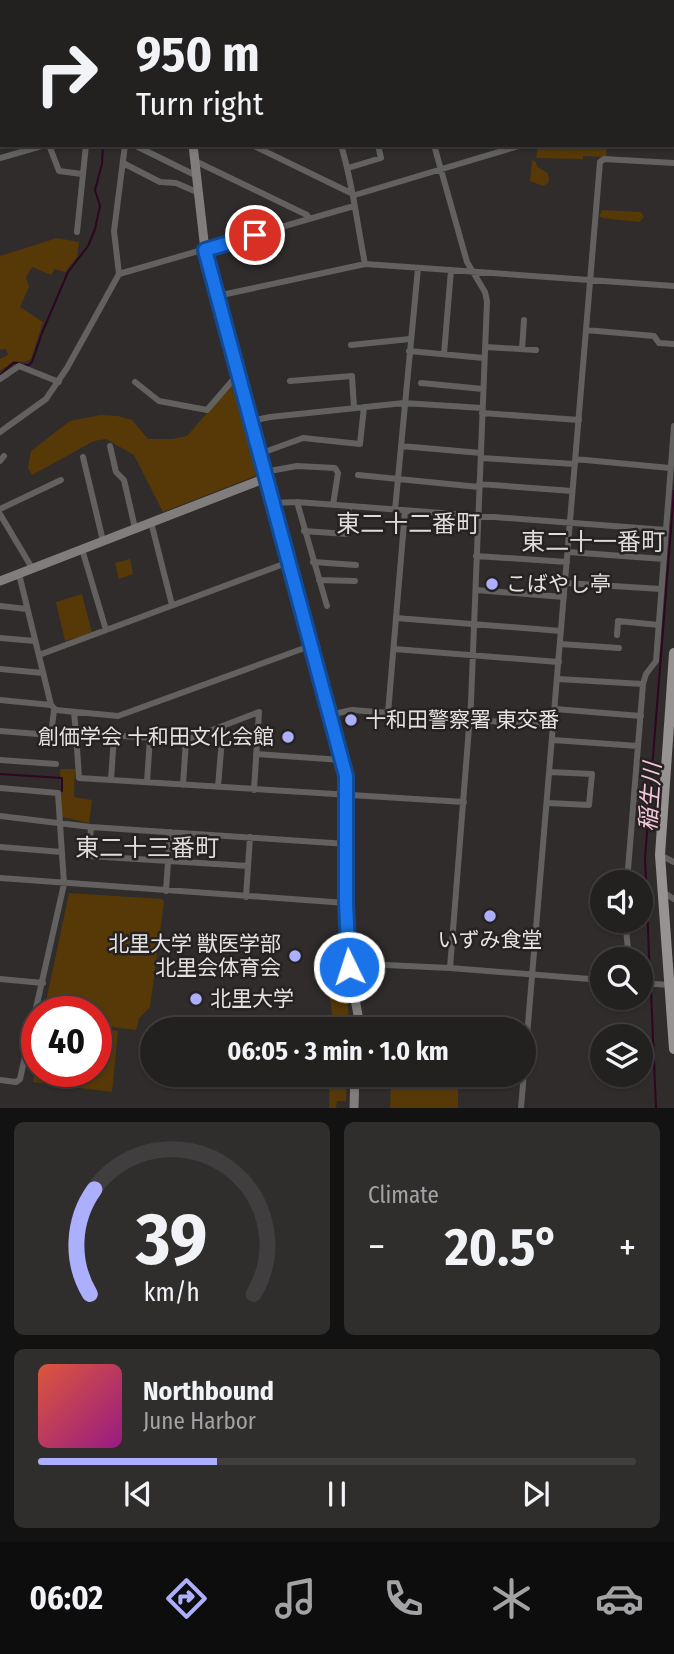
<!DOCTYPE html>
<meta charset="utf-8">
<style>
:root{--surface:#232120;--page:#2f2e2d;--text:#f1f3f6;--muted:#a3a3a5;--line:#403e3e;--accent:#acaffb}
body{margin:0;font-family:"Fira Sans Condensed","Noto Sans JP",sans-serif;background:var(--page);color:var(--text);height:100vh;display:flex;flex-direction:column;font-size:26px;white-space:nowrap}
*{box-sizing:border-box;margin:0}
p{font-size:23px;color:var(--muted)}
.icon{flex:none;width:38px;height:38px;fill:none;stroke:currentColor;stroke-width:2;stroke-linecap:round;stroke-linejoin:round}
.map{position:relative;height:1108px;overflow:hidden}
.sheet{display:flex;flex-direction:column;gap:14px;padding:14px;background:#131212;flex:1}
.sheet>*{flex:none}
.banner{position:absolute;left:0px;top:0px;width:676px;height:147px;box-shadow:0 2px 5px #0004,0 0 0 2px var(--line);background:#232120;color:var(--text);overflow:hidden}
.controls{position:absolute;left:590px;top:870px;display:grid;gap:14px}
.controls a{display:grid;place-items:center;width:63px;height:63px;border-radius:50%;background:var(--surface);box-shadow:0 2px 5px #0004,0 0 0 2px var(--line);font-size:35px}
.speed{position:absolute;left:21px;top:996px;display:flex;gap:14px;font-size:35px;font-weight:700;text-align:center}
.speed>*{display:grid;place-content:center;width:91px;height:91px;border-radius:50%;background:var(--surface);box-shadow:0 2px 5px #0004,0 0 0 2px var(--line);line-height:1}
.speed .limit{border:10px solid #d22;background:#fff;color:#111}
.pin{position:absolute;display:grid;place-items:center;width:60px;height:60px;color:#fff;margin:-30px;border:4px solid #fff;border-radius:50%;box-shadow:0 2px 7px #0007}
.me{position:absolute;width:77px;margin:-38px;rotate:356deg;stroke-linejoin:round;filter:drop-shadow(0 0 5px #0008)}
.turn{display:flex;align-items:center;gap:24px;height:147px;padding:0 21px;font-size:32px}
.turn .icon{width:91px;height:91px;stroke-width:2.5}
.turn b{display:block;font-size:49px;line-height:60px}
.big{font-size:52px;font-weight:700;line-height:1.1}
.sheet .widget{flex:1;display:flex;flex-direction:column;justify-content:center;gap:10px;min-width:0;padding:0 24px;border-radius:10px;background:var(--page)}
.sheet .dial{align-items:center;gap:0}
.dial svg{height:182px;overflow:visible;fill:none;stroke:var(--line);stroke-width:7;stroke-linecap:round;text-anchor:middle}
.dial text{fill:var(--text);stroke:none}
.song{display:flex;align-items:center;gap:21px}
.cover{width:84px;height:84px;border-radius:10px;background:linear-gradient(135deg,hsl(10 70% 55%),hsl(310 70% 35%))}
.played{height:7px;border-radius:4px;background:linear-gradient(90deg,var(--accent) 30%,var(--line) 30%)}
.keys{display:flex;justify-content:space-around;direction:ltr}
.heat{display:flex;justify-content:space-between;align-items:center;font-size:38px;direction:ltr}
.sheet .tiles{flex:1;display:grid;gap:14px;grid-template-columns:1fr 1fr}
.widget:last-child{grid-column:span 2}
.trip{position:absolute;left:140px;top:1017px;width:396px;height:70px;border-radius:35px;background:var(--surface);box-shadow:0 2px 5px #0004,0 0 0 2px var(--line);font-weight:700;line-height:70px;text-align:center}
.tabs{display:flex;height:112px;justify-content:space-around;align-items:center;background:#0e0d0d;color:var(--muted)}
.tabs .icon{width:49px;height:49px}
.tabs .current{color:var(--accent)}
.tabs b{font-size:32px;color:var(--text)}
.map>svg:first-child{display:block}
</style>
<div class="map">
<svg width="674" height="1108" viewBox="0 0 674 1108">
<rect width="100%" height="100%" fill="#2f2c2b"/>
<!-- green -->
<path fill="#563907" d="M538 145H607L606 157 583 156V159L536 158Z
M532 160 536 162 537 167C546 172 551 172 548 183L543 186 530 181Z
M602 210 641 212 644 217 639 222 602 218 599 216Z
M57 238 79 242 77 257 65 272 55 269 51 275 32 267 26 277 29 287 20 307 43 322 31 359 25 362 14 361 0 371V359L8 355 6 349 0 350V256Z
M234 382 258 475 163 512 134 455 106 439 94 441 32 475 28 468 31 451 70 421 100 415 118 416 132 420 148 439H172L187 436Z
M130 559 133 574 119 579 115 563Z
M82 594 92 633 65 641 56 602Z
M60 769H75L74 797 92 800 89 823 62 817Z
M69 893 162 899 164 902 150 1007 139 1018 136 1030 96 1025V1012L44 1011Z
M338 941 339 974 347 998 350 1029H334C332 1004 320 963 338 941Z
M96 1028 118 1031 112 1092 33 1082 37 1055V1071H96Z
M388 1074H451V1075L450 1080 388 1077Z
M330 1075H347L346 1101H337L336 1108H329Z
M391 1082 458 1084V1108H390Z"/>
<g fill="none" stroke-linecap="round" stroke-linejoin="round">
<!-- stream -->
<path stroke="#2f051f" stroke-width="2" d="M24 365H29L32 362 42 333 68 272 88 246 95 229 100 206 95 190 102 164 103 145
M0 375 13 363H18
M0 774 62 778V791
M650 978 645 858 674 491
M651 992 656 1108"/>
<!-- street -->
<path stroke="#626160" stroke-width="6" d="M75 0V2
M295 0 296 2
M391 0 392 2
M488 0 489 2
M517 0V2
M546 0 547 2
M580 0 581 2
M107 2 108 0
M363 2 369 0
M425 2 431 0
M0 66H2
M49 145 59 171 82 174
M134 145 197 176
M252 145 355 195 522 145
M341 145C353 184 357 224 365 264
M434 145 467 262 485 292 487 301 471 702 450 968
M0 158 45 145
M195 161 307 215 309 219
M123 163 160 182 176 183 199 193
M348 168 381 158 378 145
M77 232 86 145
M119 274 114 231 125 145
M217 296 365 264 674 286
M586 330 654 336 659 343 674 344
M351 345 410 339
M485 347 536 350
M522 349 524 320
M409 351 484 358
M444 354 451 270
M0 379 19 366 59 382
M290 381 352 376 354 408
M135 382 159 401 207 410 238 374
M421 383 483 389
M482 413 579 420
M251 421 270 417 404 403 482 408
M0 432 46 399 67 368 119 274 354 206
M110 446 116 472 124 480 135 528
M401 446 481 453
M259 454 303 438 360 444 364 407
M83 457 103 541
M481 458 575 464
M575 459 670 468
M0 461 4 456
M264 472 297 466 335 468 338 473 333 505
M358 475 479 487
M479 484 572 491
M297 502 327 606
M273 503 297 502 666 530 674 426
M0 509 61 480
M395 510 418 268
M0 514 32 568
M151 522 172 605
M304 531 347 534 349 506
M82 549 106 630
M568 552 664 559
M476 556 567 562
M313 562 356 565
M19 574 51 705
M319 580 355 581
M565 583 661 589
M476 590 564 597
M0 606 27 609
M396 618 561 631
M617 635 618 621 659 625
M0 638 35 641
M560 644 619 648
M394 649 559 662
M39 655 289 562
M0 669 43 673
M558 679 643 684
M0 700 51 705 56 710 118 716 310 646
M555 709 641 716
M74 712 76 733
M388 713 405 511
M329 715 352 710 554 726
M0 731 51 735 54 710
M553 740 638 746
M256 754 342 760
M0 760 56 764
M111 780 114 736
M147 782 150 738
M183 785 186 740
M218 787 223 726
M0 788 58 793 64 884 20 1079 16 1082 0 1080
M254 790 259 712 186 740 76 733 79 778 464 802
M548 803 589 805 592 774 550 772
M0 816 91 827 347 844
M91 827 89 856 248 866
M0 847 62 852
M660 855 674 862
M0 878 346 903
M627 882 643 684 646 674 656 661 666 530
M166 891 170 832
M662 894H666L674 899
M246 897 250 837
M625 920 629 959
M349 967 364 964 450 968 602 980
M0 979 43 983
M640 983 670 985
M521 1108 600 162 604 159 674 163"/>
<!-- secondary -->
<path stroke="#807d7c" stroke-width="9" d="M154 0V2
M0 109H2
M193 145 205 250 346 776 347 956 358 1015 357 1029
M0 581 266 478
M354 1108 355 1074"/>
<!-- primary -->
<path stroke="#969392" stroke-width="10" d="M674 653 660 855 674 1049"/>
</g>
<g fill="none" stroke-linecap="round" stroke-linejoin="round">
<!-- route casing -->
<g stroke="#114b97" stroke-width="18">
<path id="route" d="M255 235 205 250 346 776V903L349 967"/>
</g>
<!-- route -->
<use href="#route" stroke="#1a73e8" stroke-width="12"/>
</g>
<!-- markers -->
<g fill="#acaffb" stroke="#262222" stroke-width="2.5">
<circle cx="492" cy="584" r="7"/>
<circle cx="351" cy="720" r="7"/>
<circle cx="288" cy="737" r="7"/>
<circle cx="490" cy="916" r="7"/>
<circle cx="295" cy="956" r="7"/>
<circle cx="196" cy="999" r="7"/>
</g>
<g text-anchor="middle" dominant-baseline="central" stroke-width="5" stroke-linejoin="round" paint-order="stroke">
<!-- poi labels -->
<g font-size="21" fill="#e4e2e2" stroke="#262222" text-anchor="start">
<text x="506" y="584">こばやし亭</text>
<text x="365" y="720">十和田警察署 東交番</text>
<text x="274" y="737" text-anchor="end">創価学会 十和田文化会館</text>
<text x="490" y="940" text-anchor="middle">いずみ食堂</text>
<text x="281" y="944" text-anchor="end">北里大学 獣医学部<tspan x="281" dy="24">北里会体育会</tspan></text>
<text x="210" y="999">北里大学</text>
</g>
<!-- water labels -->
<g font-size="23" font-style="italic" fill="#f6c6de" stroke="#262222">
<text transform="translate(650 797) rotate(-86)">稲生川</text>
</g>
<!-- quarter labels -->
<g font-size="24" fill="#dfdbda" stroke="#262222">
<text x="408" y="524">東二十二番町</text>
<text x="593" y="542">東二十一番町</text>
<text x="147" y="848">東二十三番町</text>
</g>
</g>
</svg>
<div class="controls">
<a><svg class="icon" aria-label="sound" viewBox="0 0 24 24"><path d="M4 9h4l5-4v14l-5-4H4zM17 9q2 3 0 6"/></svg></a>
<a><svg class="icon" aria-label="search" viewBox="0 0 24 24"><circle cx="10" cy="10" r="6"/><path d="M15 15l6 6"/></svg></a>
<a><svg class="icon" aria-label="layers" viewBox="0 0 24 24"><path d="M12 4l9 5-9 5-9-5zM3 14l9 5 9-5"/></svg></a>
</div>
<div class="speed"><div class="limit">40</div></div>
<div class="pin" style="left:255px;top:235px;background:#d93025"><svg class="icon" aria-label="arrive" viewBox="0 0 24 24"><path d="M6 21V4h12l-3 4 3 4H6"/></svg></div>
<svg class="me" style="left:349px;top:967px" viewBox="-20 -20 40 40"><circle r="17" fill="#1a73e8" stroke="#fff" stroke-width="3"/><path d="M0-11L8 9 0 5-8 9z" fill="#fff"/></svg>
<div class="trip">06:05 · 3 min · 1.0 km</div>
<div class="banner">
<div class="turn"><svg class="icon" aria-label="right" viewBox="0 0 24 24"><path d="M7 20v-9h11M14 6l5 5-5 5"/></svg><div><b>950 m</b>Turn right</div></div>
</div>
</div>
<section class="sheet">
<div class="tiles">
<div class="widget dial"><svg viewBox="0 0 100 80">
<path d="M14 69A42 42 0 1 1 86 69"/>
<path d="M14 69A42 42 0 0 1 16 23" stroke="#acaffb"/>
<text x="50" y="56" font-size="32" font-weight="700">39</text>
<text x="50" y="72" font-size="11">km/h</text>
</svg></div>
<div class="widget"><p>Climate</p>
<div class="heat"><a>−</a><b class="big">20.5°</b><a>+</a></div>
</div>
<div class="widget">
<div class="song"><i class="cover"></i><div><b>Northbound</b><p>June Harbor</p></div></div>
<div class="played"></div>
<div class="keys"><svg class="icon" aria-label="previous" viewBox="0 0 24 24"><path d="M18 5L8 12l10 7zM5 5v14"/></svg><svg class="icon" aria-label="pause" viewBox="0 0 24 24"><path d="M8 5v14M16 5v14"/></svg><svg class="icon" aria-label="next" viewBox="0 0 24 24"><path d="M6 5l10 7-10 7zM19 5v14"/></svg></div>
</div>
</div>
</section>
<nav class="tabs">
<b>06:02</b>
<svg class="icon current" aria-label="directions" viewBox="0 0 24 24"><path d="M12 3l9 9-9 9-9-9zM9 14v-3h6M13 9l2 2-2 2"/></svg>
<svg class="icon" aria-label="music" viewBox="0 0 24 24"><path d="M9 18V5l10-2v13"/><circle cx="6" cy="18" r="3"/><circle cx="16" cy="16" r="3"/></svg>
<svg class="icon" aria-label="phone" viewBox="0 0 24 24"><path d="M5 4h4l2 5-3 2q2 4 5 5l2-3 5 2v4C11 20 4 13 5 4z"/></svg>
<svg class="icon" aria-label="climate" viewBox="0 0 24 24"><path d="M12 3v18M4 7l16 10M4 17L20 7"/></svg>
<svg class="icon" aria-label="car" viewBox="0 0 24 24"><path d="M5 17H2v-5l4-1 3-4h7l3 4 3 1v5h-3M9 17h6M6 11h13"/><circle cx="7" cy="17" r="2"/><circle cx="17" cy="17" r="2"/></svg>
</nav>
